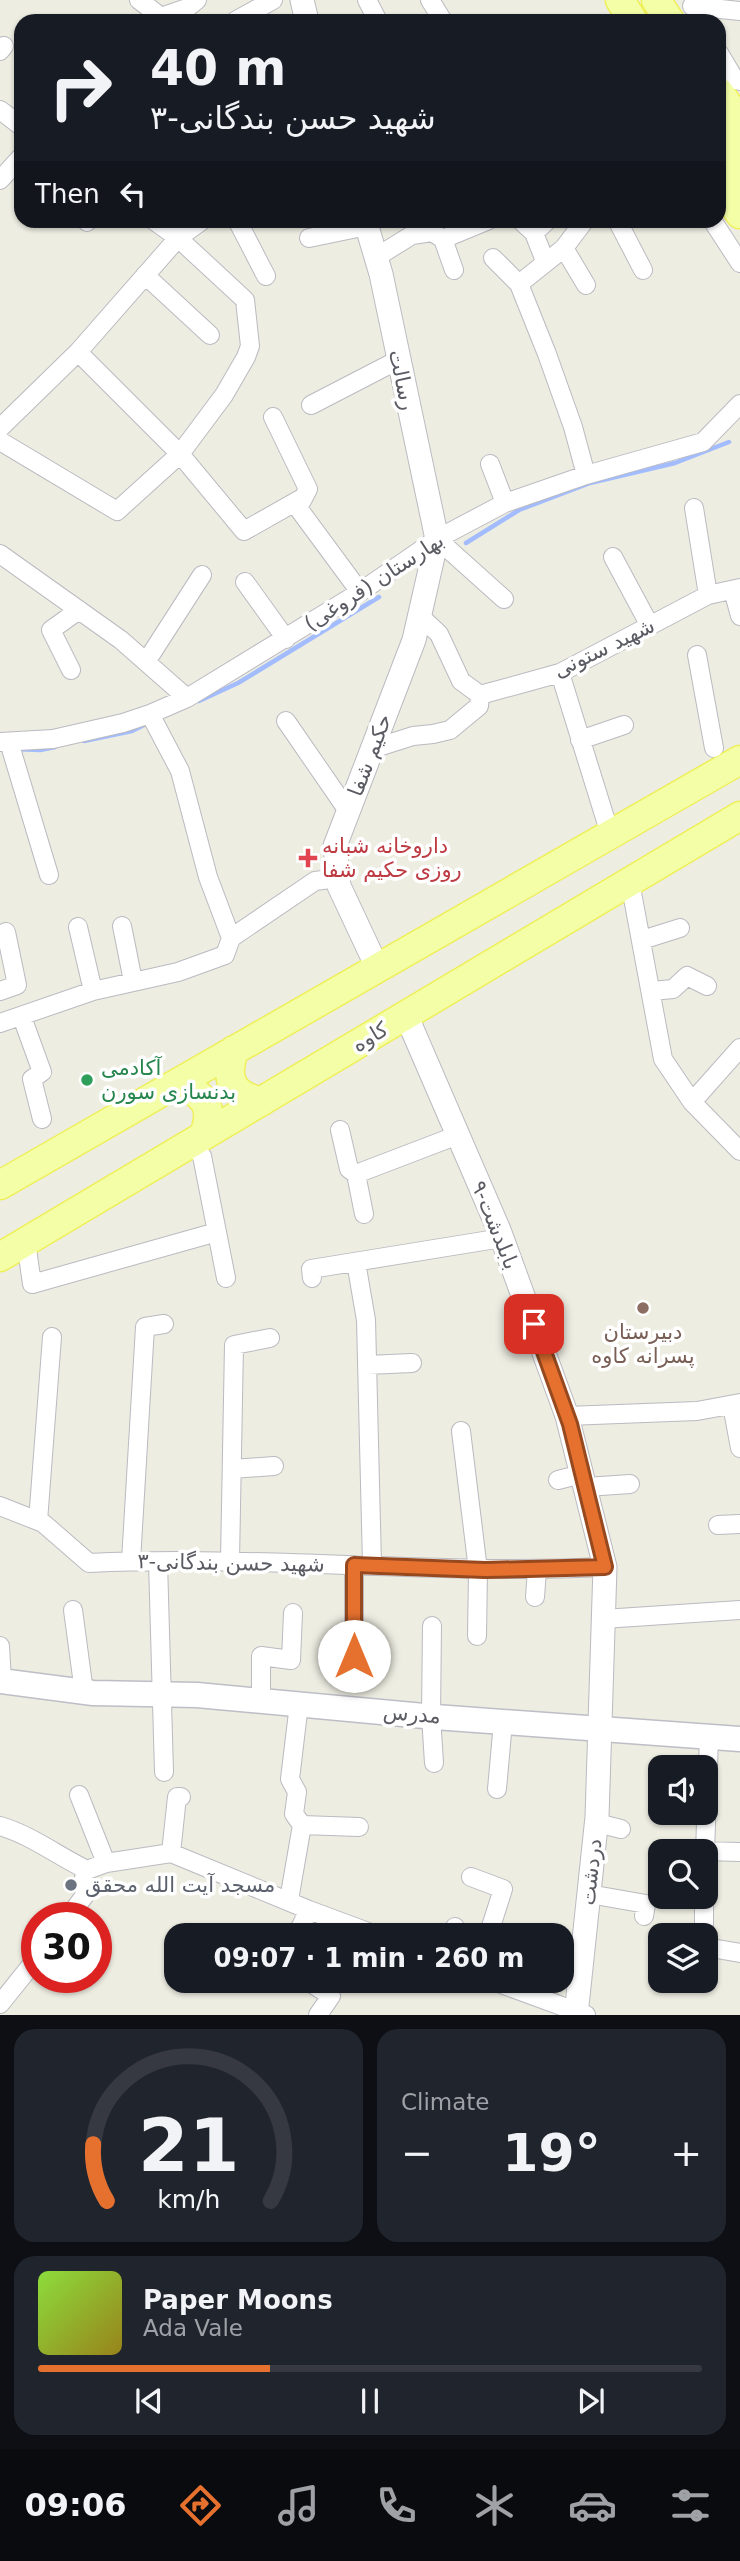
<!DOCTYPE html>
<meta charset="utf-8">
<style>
:root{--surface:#171b24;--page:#20242c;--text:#f1f3f6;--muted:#9ea1a6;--line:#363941;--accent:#e6712f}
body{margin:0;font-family:"DejaVu Sans","Noto Sans Arabic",sans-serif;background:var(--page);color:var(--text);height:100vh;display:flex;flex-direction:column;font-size:26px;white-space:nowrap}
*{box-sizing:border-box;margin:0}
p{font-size:23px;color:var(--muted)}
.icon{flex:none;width:38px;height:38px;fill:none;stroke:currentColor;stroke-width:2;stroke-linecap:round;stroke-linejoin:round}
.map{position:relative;height:2015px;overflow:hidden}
.panel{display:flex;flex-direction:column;gap:14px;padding:14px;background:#0d0f14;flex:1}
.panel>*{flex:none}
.guide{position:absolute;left:14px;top:14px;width:712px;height:214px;border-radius:21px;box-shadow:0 2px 5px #0004;background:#171b24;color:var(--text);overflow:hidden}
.fabs{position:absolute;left:648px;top:1755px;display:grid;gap:14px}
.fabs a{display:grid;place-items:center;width:70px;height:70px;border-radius:14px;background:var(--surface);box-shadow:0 2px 5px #0004;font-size:35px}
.speed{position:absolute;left:21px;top:1902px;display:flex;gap:14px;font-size:35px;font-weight:700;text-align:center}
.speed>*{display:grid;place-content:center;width:91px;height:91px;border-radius:50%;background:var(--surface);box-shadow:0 2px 5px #0004;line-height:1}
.speed .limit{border:10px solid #d22;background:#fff;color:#111}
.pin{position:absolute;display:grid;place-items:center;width:60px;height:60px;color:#fff;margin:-30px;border-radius:14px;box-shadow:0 4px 10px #0006}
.me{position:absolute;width:77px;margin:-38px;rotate:0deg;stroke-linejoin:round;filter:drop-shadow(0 0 5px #0008)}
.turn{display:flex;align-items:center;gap:24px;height:147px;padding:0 21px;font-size:32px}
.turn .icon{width:91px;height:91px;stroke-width:2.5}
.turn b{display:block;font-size:49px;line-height:60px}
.then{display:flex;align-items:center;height:66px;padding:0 21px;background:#0003;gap:14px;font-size:26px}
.big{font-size:52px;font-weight:700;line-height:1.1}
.panel .card{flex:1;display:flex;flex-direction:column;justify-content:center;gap:10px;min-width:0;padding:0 24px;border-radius:21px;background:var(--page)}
.panel .dial{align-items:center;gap:0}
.dial svg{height:182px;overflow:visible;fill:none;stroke:var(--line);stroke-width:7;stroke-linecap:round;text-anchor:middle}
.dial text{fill:var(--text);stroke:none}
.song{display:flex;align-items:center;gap:21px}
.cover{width:84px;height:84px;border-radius:10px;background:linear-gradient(135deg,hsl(90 70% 55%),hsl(50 70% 35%))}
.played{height:7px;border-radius:4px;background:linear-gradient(90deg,var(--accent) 35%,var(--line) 35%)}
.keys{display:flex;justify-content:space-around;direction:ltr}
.heat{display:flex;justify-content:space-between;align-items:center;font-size:38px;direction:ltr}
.panel .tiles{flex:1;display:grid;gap:14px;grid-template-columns:1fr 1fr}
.card:last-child{grid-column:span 2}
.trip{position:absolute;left:164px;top:1923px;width:410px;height:70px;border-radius:21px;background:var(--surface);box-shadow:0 2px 5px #0004;font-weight:700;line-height:70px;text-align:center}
.dock{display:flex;height:112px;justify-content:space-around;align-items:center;background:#090b0e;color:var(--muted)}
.dock .icon{width:49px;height:49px}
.dock .current{color:var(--accent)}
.dock b{font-size:32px;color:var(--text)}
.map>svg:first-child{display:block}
</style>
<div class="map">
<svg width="740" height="2015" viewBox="0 0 740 2015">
<rect width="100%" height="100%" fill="#edede2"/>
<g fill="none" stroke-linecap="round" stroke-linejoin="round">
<!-- stream -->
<path stroke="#a2bcfe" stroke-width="4.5" d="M466 543 519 510 590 483 675 463 729 442
M199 701 238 683 379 597
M84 741 132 731 146 724
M15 749 40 750 55 747"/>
<!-- minor casing -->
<g stroke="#babac1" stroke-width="20">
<path id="minor" d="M139 0 161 17 187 8 197 0
M367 0 378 21
M430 0 443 21
M692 6 740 11
M235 21 273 0
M0 51 4 46
M719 53 735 80 740 81
M0 110 21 126
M0 180 21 157
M237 220 266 276
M520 220 534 233 545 261
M617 220 643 270
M712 220 740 263
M87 222 89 220
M534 233 548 220
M309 238 367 226
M443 239 454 270
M564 248 586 285
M375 258 412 235 432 232 443 239 489 220
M493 258 519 284 547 354 573 427 586 475
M145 275 210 335
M519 284 564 248 585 220
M78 352 180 454 244 531 304 497
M311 405 398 360
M273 417 308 489 298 508 360 592
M0 428 78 352 178 238 203 220
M0 441 117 511 180 454 224 395 246 357 250 346 245 300 178 238 153 220
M490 464 505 503
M694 508 708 595
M437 539 504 599
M0 554 121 640 187 698
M613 557 650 626
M245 582 286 639
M733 590 740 616
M421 617 439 634 461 681 480 695 560 673 708 595 740 588
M697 655 714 748
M146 662 202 575
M71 670 51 630 79 610
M560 673 610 834
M150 714 180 771 208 877 231 938
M286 721 348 811
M580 740 624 725
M0 742 53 739 123 723 150 714 187 698 360 592 437 539 505 503 586 475 703 442 740 404
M9 742 49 875
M372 749 413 736 433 734 450 730 479 706 480 695
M630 882 663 1059 692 1102 740 1151
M122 926 133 981
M78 927 93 991
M642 940 680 928
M0 991 17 985 6 932
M652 991 673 989 687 976 707 986
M22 1017 42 1072 32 1079 42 1119
M0 1023 93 991 178 972 225 955 231 938 315 881 338 878
M692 1102 740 1048
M340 1130 349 1169 356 1174 364 1214
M191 1143 202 1156 226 1278
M356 1174 458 1135
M26 1242 32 1284 217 1232
M356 1262 366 1320 372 1565
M312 1278 311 1269 502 1238
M367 1365 412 1363
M732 1405 740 1448
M567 1416 697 1411 740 1403
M461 1431 478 1570 477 1636
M232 1469 274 1466
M558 1480 582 1474
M586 1487 630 1484
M0 1506 43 1523 89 1563C261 1555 433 1575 605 1567
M38 1521 52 1337
M718 1525 740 1524
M131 1561 145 1327 164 1324
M230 1561 234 1345 270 1338
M158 1562 164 1772
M354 1565V1656L373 1659
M535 1597 537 1570
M73 1610 84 1692
M603 1619 740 1610
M432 1626 431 1716 434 1763
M0 1646 2 1681
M261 1701V1656L291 1660 293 1613
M497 1789 503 1722
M79 1795 106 1863
M597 1823 621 1829
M302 1825 359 1827
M0 1826C31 1835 58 1856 87 1870
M705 1851 740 1852
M705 1852 709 1737
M171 1853 177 1797H181
M87 1870 106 1863 171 1853 309 1910 379 1936
M471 1877 503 1889 488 1936
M589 1894 646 1904 644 1916
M289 1900 302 1825 294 1814 297 1792 290 1779 299 1704
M68 1918 85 1895 83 1881 87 1870
M296 1936 309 1910
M451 1936 455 1927
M704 1936V1897
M705 1947 740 1953
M308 1981 331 1996 318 2015
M493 1981 586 2015
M0 2004 37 1958"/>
</g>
<!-- tertiary casing -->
<g stroke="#babac1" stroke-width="25">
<path id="tertiary" d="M302 0 307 21
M365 220 381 274 437 539 414 640 335 846 339 886 377 967
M406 1015 499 1230 567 1416 605 1567 597 1817 576 2015"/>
</g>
<!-- secondary casing -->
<g stroke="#bdbec6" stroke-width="27">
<path id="secondary" d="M0 1681 93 1693 197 1695 435 1717 740 1739"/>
</g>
<!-- primary casing -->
<g stroke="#efef59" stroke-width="31">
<path id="primary" d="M620 0 633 21
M656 0 670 21
M719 92 740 122
M719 124 740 155
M719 152 740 184
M719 182 740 214
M234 1050C225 1079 230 1093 261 1102
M178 1083C204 1095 215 1105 204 1135
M0 1185 740 760
M0 1257 740 816"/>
</g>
<!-- minor -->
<use href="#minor" stroke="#fff" stroke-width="18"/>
<!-- tertiary -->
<use href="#tertiary" stroke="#fff" stroke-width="23"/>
<!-- secondary -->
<use href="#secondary" stroke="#fff" stroke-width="24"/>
<!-- primary -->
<use href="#primary" stroke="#f3fea7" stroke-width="28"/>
</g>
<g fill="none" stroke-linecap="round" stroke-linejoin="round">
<!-- route casing -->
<g stroke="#96491f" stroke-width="18">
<path id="route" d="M354 1656V1565L485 1570 605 1567 570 1424 534 1324"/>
</g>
<!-- route -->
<use href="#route" stroke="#e6712f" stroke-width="12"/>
</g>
<!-- markers -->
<path fill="#e0444e" stroke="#fff" stroke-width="2.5" d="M304.5 847.5h7v7h7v7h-7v7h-7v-7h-7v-7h7z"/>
<circle fill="#2e9e5b" stroke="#fff" stroke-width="2.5" cx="87" cy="1080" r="7"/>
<circle fill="#8d6e63" stroke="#fff" stroke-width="2.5" cx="643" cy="1308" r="7"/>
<circle fill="#6b7280" stroke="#fff" stroke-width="2.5" cx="71" cy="1885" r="7"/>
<g text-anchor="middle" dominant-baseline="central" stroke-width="7" stroke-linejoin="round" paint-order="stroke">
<!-- street labels -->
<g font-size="21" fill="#5b5c63" stroke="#fff">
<text transform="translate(402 380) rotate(78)">رسالت</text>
<text transform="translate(374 582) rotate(-33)">بهارستان (فروغی)</text>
<text transform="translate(604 648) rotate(-26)">شهید ستونی</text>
<text transform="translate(370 755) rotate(-69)">حکیم شفا</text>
<text transform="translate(370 1037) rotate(-31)">کاوه</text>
<text transform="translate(495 1225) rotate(68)">۹-بابلدشت</text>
<text transform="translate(231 1563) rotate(1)">۳-شهید حسن بندگانی</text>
<text transform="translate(412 1714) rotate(5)">مدرس</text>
<text transform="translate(591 1872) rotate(-84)">دردشت</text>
</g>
<!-- health labels -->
<g font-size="21" fill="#be3a42" stroke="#fff" text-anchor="start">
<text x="322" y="846">داروخانه شبانه‌<tspan x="322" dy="24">روزی حکیم شفا</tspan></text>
</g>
<!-- leisure labels -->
<g font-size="21" fill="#27864d" stroke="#fff" text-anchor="start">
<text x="101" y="1068">آکادمی<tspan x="101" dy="24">بدنسازی سورن</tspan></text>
</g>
<!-- education labels -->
<g font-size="21" fill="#785e54" stroke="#fff">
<text x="643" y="1332">دبیرستان<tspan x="643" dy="24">پسرانه کاوه</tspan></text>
</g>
<!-- worship labels -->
<g font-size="21" fill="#5b616d" stroke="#fff" text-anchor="start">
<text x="85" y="1885">مسجد آیت الله محقق</text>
</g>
</g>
</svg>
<div class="fabs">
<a><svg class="icon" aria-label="sound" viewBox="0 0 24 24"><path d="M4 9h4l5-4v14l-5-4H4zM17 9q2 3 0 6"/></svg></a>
<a><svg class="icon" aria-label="search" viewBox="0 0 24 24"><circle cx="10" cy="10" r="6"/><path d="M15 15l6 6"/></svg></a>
<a><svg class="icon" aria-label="layers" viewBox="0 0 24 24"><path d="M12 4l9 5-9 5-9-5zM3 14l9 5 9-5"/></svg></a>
</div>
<div class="speed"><div class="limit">30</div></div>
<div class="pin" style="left:534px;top:1324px;background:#d93025"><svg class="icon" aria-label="arrive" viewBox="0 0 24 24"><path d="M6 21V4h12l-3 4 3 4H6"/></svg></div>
<svg class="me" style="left:354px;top:1656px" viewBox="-20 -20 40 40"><circle r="19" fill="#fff"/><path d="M0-13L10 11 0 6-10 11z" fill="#e6712f"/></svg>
<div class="trip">09:07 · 1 min · 260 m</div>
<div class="guide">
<div class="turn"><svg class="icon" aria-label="right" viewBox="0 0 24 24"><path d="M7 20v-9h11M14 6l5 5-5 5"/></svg><div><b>40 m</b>۳-شهید حسن بندگانی</div></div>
<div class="then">Then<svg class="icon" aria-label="left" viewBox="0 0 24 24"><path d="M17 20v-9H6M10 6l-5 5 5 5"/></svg></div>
</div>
</div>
<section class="panel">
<div class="tiles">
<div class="card dial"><svg viewBox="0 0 100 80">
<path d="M14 69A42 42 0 1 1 86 69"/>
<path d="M14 69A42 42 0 0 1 8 44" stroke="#e6712f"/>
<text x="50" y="56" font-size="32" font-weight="700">21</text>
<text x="50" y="72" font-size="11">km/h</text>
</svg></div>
<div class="card"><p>Climate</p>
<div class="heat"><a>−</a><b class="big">19°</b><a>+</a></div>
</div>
<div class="card">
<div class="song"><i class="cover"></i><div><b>Paper Moons</b><p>Ada Vale</p></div></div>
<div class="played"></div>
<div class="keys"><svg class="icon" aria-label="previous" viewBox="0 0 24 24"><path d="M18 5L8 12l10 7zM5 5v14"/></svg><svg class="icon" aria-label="pause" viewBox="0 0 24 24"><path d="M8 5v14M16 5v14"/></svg><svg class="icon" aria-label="next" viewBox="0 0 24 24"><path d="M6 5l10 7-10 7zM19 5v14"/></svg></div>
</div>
</div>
</section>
<nav class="dock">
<b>09:06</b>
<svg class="icon current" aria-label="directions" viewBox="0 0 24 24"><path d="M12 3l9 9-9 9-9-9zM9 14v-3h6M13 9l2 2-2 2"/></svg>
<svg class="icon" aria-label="music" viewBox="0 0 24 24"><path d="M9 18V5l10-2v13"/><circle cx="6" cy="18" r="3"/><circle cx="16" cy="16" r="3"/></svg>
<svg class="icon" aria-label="phone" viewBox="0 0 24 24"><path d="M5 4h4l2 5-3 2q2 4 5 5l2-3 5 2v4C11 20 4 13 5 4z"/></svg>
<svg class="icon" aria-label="climate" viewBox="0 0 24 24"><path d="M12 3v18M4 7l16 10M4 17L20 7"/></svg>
<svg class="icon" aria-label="car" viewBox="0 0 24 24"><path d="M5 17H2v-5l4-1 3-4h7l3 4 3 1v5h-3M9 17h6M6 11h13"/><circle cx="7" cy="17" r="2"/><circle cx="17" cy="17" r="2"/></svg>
<svg class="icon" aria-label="filters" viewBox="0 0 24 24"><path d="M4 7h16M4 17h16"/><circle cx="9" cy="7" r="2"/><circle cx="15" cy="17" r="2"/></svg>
</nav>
